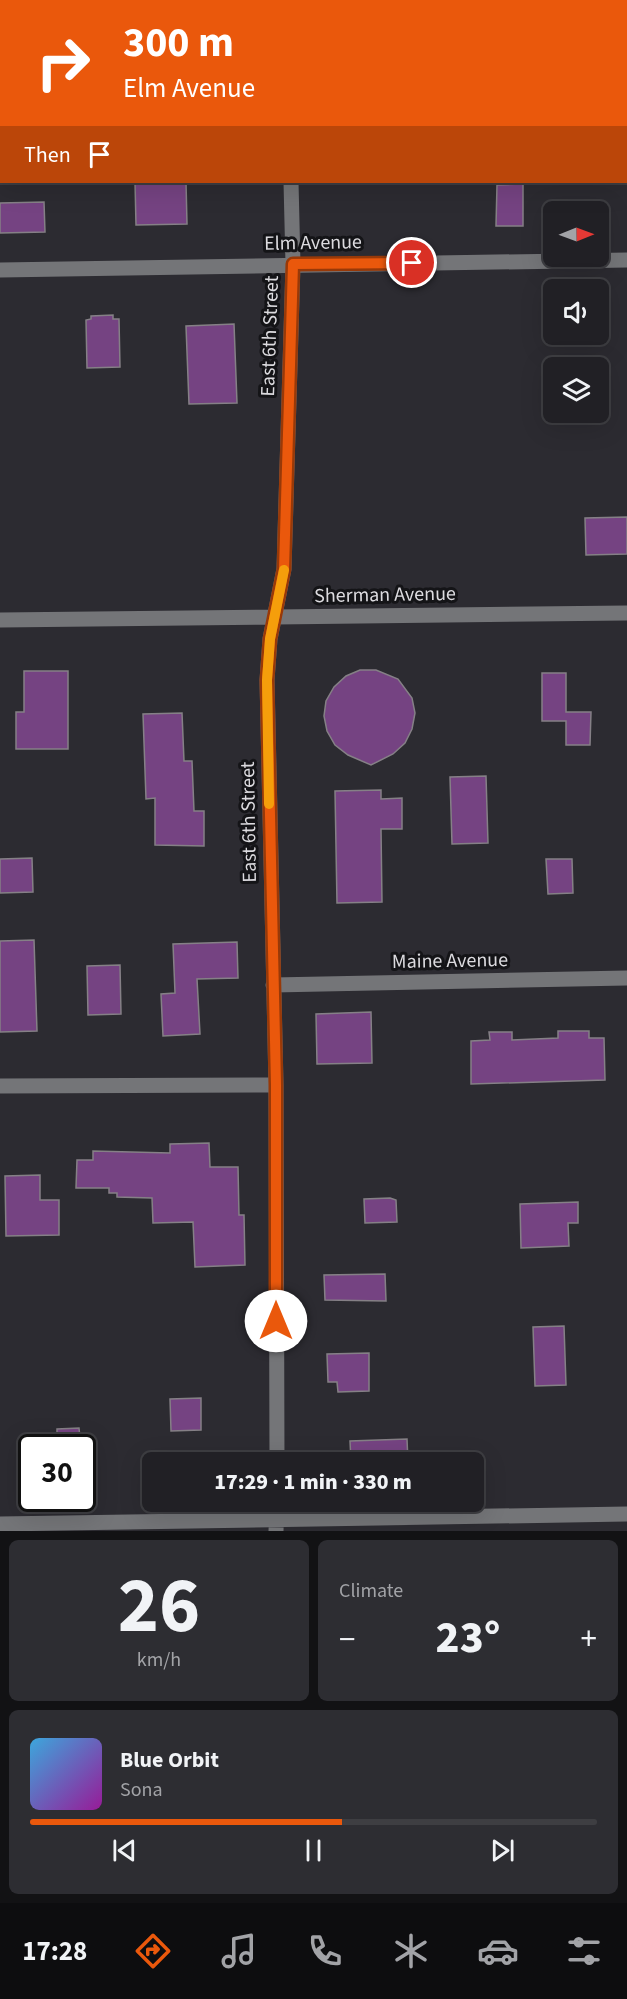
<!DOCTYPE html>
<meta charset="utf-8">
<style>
:root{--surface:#212025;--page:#2d2d32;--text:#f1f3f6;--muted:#a2a3a7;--line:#3e3e42;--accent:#ea580c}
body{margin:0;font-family:"Source Sans 3",sans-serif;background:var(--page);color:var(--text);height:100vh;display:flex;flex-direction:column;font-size:22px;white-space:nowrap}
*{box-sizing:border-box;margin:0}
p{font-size:20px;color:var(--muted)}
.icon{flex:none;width:33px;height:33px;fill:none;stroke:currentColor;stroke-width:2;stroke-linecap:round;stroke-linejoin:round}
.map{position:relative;height:1531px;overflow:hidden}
.side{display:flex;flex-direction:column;gap:9px;padding:9px;background:#121214;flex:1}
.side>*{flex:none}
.hud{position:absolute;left:0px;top:0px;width:627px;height:183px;box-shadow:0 6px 24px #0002,0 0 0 2px var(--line);background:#ea580c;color:#fff;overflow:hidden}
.needle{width:39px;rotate:89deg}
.fabs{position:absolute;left:543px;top:201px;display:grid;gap:12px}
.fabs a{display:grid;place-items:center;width:66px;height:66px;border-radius:9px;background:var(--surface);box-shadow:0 6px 24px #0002,0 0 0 2px var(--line);font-size:30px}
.speed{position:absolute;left:18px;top:1434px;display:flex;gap:12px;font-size:30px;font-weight:700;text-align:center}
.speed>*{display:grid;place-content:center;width:78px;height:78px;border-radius:50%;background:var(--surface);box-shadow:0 6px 24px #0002,0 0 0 2px var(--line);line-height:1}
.speed .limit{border:3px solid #111;border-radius:9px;background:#fff;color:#111}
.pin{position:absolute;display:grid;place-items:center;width:51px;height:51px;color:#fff;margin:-26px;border:3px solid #fff;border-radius:50%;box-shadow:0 2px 6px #0007}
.me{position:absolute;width:66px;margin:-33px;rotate:0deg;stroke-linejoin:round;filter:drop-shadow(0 0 4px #0008)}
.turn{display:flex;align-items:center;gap:21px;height:126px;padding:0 24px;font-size:27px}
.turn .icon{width:78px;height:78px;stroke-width:2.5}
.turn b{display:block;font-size:42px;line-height:51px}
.then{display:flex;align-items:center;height:57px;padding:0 24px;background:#0003;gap:12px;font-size:22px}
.big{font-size:45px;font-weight:800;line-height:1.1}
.side .tile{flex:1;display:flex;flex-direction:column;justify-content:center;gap:9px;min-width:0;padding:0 21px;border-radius:9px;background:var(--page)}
.side .dial{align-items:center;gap:0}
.dial b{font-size:78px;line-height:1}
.song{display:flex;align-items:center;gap:18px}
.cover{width:72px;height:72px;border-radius:9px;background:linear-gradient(135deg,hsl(200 70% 55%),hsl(300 70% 35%))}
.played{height:6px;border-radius:3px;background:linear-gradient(90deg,var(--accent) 55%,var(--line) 55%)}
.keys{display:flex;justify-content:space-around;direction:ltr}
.heat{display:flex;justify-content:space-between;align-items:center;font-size:33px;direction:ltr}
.side .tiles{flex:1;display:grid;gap:9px;grid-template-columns:1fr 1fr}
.tile:last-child{grid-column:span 2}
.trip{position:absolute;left:142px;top:1452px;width:342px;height:60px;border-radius:9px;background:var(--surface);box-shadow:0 6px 24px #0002,0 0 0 2px var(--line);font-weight:800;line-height:60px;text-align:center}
.tab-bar{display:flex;height:96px;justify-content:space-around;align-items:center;background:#0d0d0f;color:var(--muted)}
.tab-bar .icon{width:42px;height:42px}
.tab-bar .current{color:var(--accent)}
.tab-bar b{font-size:27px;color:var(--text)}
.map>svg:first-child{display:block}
</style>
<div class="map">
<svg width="627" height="1531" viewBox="0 0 627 1531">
<rect width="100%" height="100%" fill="#2c2b31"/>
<!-- building -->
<path fill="#754382" stroke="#858086" stroke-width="1.5" d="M135 182H186L187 224 136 225Z
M523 184V226H496L497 185Z
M44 202 45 232 0 233V203Z
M113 315V319H119L120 367 87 368 86 320 91 319V316Z
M234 324 237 403 189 404 186 326Z
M627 517V554L586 555 585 518Z
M360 670H376L398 679 412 698 415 713 412 729 405 743 393 754 371 765 348 755 335 745 327 731 324 716 326 701 334 687 346 676Z
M24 671H68V749H16V712H24Z
M542 673H566V712H591L590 745H566V721H542Z
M182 713 184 761H192L194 811H204V846L155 845V798L146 799 143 714Z
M486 776 488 843 452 844 450 777Z
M381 790V799L402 798V829H381L382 902 337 903 335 791Z
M32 858 33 892 0 893V859Z
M546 859H572L573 893 548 894Z
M34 940 37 1031 0 1032V941Z
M237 942 238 978 197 979 200 1034 163 1036 161 994 175 993 173 944Z
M120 965 121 1014 88 1015 87 966Z
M371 1012 372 1063 317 1064 316 1014Z
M558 1031H589V1038H604L605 1080 471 1084V1041L490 1040 489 1032H512V1040L558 1038Z
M209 1143 210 1167H238L239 1215H244L245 1265 195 1267 193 1222 153 1223 152 1198 117 1197V1193H109V1188H76L77 1160H93V1151L170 1153V1144Z
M40 1175V1200H59V1235L6 1236 5 1176Z
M390 1198 396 1200 397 1222 365 1223 364 1199Z
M578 1202V1223H568L569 1246 521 1248 520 1204Z
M385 1274 386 1301 325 1300 324 1275Z
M564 1326 566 1385 535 1386 533 1327Z
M369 1353V1391L338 1392 337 1382H328L327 1354Z
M201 1398V1430L171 1431 170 1399Z
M79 1428 81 1448H57V1429Z
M407 1439 408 1462H351L350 1441Z"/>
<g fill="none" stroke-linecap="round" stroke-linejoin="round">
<!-- minor -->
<path stroke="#747578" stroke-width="15" d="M285 0 286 2
M0 270 627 260
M0 620 627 613
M273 985 627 978
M0 1086 276 1085
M277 1462 276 1085 267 680 270 639 284 569 293 264 291 182
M0 1524 627 1514
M276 1531 277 1502"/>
</g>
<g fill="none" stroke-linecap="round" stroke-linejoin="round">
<!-- route casing -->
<g stroke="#983908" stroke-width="15">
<path id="route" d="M276 1321V1085L267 680 270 639 284 569 293 264 412 263"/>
</g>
<!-- route -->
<use href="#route" stroke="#ea580c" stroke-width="10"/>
<!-- slow -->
<path stroke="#f59e0b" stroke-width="10" d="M269 804 267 680 270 639 284 570"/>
</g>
<g text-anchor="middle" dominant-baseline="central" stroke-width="6" stroke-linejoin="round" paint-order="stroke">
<!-- street labels -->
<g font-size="20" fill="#dcdbdf" stroke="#141417">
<text transform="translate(313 243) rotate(-1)">Elm Avenue</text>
<text transform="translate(270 336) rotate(-88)">East 6th Street</text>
<text transform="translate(385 595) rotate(-1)">Sherman Avenue</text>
<text transform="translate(249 822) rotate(-91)">East 6th Street</text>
<text transform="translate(450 961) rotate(-1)">Maine Avenue</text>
</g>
</g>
</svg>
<div class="fabs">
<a><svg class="needle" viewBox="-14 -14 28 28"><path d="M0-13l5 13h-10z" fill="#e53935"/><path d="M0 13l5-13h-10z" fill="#a2a3a7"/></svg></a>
<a><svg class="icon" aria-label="sound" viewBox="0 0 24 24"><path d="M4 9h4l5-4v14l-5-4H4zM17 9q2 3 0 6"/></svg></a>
<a><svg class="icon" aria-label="layers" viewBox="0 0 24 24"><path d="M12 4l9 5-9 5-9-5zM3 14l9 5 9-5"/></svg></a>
</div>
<div class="speed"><div class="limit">30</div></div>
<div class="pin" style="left:412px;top:263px;background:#d93025"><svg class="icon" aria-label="arrive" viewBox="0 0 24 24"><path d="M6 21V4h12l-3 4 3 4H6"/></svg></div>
<svg class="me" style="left:276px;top:1321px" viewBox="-20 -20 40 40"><circle r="19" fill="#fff"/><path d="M0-13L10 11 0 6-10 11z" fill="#ea580c"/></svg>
<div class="trip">17:29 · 1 min · 330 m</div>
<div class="hud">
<div class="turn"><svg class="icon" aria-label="right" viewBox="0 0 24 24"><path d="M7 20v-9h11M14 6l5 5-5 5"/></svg><div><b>300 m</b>Elm Avenue</div></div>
<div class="then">Then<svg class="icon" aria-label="arrive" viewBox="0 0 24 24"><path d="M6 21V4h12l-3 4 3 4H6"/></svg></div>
</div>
</div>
<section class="side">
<div class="tiles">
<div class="tile dial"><b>26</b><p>km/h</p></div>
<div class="tile"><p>Climate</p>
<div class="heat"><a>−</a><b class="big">23°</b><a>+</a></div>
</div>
<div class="tile">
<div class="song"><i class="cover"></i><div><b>Blue Orbit</b><p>Sona</p></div></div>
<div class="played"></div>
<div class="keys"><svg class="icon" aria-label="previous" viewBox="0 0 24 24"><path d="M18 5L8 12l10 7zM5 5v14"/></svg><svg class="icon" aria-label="pause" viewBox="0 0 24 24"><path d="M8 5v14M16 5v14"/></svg><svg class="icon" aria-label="next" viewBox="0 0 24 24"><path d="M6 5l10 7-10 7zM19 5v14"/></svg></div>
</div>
</div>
</section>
<nav class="tab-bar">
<b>17:28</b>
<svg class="icon current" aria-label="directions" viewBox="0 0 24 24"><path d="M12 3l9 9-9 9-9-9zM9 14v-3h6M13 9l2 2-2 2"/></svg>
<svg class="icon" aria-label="music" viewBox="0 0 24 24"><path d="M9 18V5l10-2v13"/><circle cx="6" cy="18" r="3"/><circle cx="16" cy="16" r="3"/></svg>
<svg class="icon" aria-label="phone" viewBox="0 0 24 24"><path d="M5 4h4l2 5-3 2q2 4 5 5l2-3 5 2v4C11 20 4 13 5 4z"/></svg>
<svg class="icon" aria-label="climate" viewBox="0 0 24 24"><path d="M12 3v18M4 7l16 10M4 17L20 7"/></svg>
<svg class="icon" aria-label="car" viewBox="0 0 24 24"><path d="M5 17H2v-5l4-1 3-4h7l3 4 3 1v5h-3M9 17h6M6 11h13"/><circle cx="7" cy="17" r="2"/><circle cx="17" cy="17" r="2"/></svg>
<svg class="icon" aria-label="filters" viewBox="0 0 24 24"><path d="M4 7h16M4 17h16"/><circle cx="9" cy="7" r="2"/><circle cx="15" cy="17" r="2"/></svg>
</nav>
